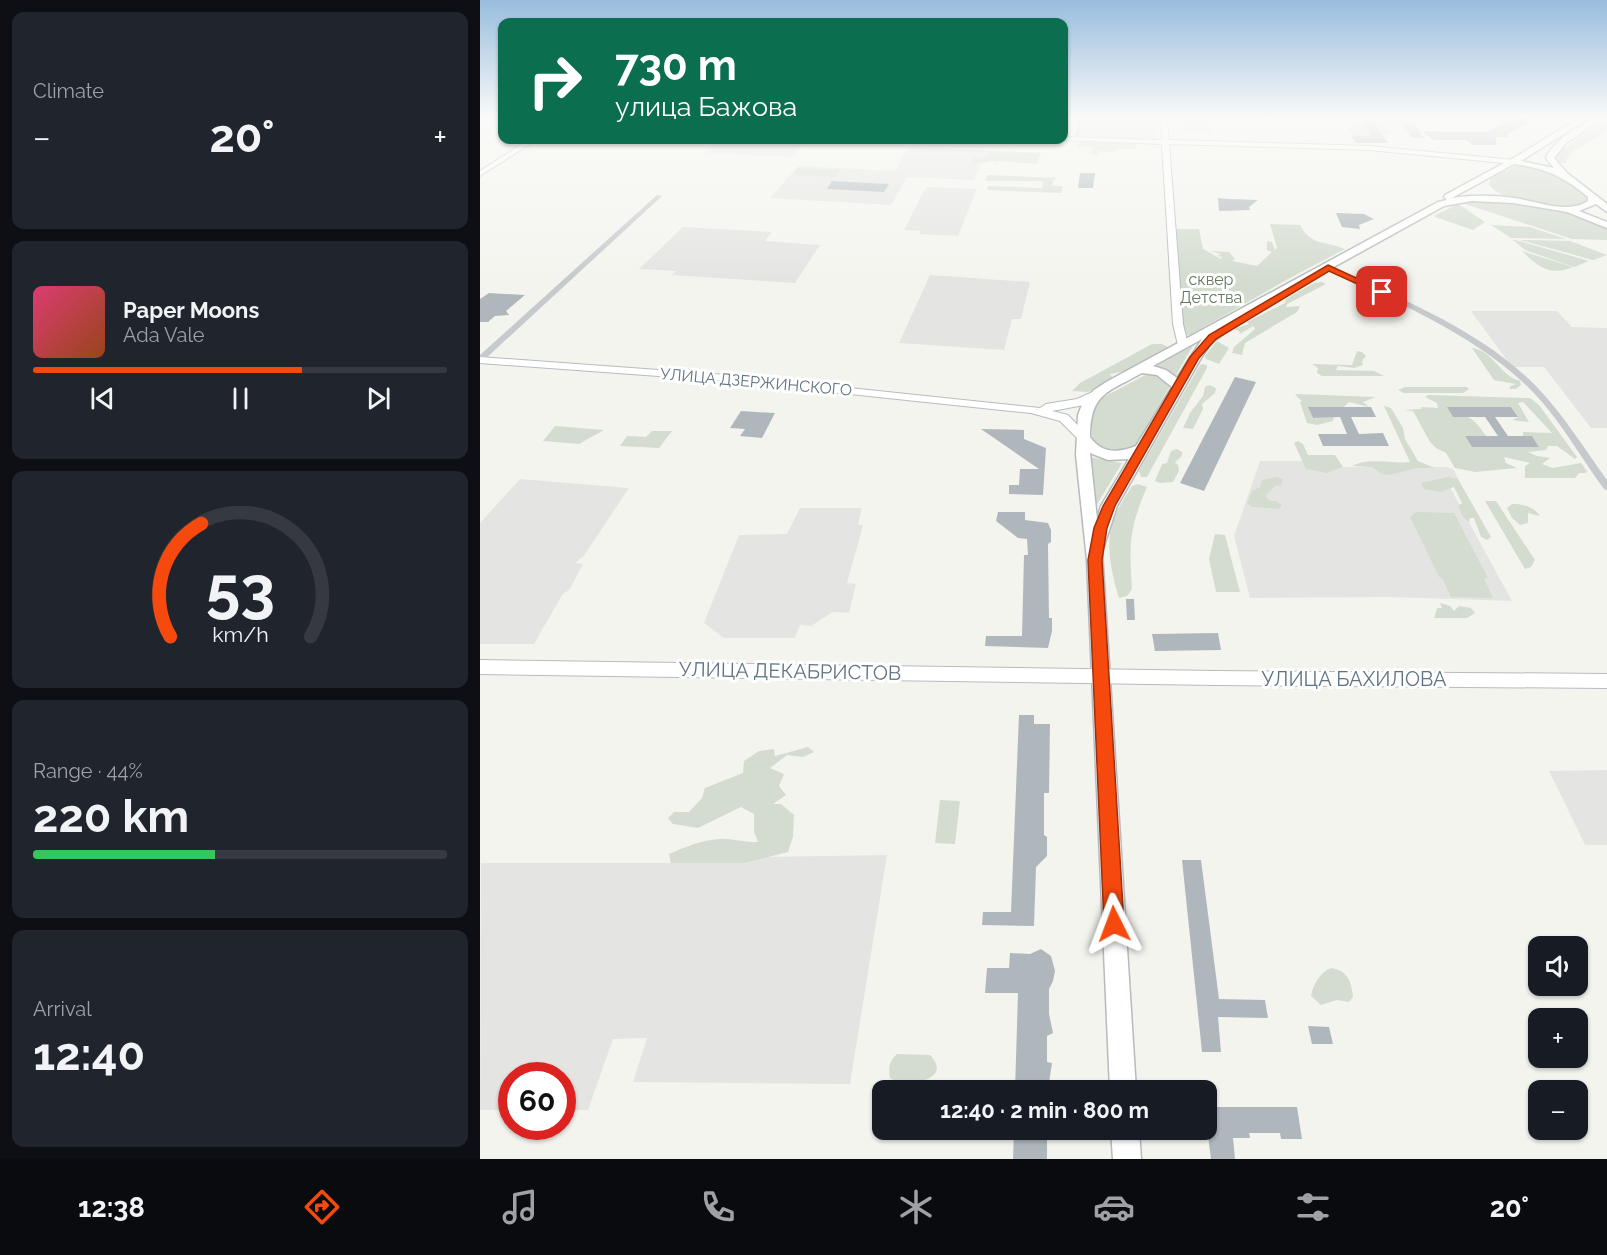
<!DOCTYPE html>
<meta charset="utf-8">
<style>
:root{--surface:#171b24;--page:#20242c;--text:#f1f3f6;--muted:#9ea1a6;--line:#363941;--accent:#f5490e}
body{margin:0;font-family:Raleway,sans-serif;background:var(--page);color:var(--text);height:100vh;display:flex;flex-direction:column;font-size:22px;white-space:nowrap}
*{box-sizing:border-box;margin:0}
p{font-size:20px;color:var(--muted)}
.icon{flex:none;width:33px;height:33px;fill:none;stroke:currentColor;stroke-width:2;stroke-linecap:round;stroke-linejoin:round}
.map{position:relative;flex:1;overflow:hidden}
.sheet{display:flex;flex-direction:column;gap:12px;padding:12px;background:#0d0f14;width:480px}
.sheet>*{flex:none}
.banner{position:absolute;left:18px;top:18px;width:570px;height:126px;border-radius:12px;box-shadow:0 2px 4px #0004;background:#0b6e4f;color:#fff;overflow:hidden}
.buttons{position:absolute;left:1048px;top:936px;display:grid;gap:12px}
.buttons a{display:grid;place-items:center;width:60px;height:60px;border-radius:12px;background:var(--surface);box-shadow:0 2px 4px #0004;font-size:30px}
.speed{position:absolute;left:18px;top:1062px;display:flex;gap:12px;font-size:30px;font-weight:700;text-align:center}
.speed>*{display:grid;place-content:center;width:78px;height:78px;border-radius:50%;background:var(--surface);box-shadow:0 2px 4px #0004;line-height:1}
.speed .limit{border:9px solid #d22;background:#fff;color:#111}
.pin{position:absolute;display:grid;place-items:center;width:51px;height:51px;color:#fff;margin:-26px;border-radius:12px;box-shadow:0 3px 9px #0006}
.me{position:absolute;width:66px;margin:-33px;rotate:357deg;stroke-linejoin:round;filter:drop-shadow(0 0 4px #0008)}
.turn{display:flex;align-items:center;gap:21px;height:126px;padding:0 18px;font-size:27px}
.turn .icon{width:78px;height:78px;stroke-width:2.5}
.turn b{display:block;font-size:42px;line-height:51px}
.big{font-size:45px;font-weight:700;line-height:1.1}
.sheet .tile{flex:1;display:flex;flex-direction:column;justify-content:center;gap:9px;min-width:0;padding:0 21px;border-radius:12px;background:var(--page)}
.sheet .dial{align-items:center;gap:0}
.dial svg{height:156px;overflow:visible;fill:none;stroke:var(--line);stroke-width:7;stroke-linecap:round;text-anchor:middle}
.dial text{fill:var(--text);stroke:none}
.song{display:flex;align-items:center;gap:18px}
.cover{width:72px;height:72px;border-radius:9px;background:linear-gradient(135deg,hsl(340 70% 55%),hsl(20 70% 35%))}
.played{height:6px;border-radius:3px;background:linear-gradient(90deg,var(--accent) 65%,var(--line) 65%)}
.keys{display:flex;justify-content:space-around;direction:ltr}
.heat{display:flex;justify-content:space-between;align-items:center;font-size:33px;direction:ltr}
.charge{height:9px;border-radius:4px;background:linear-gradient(90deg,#34c759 44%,var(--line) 0)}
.trip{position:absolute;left:392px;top:1080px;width:345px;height:60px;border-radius:12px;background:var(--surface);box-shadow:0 2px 4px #0004;font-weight:700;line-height:60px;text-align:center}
.tabs{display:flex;height:96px;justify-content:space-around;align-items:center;background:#090b0e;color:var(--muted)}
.tabs .icon{width:42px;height:42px}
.tabs .on{color:var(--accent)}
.tabs b{font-size:27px;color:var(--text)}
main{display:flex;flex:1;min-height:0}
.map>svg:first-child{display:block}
</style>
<main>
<section class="sheet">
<div class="tile"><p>Climate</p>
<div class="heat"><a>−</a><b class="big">20°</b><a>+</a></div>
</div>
<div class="tile">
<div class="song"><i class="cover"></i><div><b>Paper Moons</b><p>Ada Vale</p></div></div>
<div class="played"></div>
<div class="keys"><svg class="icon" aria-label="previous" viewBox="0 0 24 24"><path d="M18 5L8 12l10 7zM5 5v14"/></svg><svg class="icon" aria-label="pause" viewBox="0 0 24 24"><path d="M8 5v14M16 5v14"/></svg><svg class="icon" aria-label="next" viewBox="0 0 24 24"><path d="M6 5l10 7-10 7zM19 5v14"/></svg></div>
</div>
<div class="tile dial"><svg viewBox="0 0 100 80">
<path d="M14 69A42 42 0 1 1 86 69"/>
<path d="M14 69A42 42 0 0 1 30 11" stroke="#f5490e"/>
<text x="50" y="56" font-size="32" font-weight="700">53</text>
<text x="50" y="72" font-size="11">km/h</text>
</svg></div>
<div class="tile"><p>Range · 44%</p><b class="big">220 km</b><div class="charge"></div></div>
<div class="tile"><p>Arrival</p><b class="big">12:40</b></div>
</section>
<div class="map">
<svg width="1127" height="1159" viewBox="0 0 1127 1159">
<rect width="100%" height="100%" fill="#f4f4ef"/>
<!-- built -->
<path fill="#e4e5e3" d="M604 118H680V119H675L676 138 667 139 601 136Z
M703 118 728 119 732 133 704 132Z
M231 140H326L311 157 225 153 232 150H227L231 144 228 143Z
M429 147 512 151 509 158H504L494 180 427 177 411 205 290 198 318 166 415 171Z
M446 187 497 189 478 236 440 234 441 231 424 230Z
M203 227 292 232 285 241 340 245 315 283 192 275 196 271 159 269Z
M450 275 550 282 541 319H532L524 350 419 343Z
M991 311H1077L1092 327 1127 328V428H1111L1064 367H1032Z
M780 461H824L827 467H967L974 470 978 479 966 480 1032 601 909 597 770 598 754 536Z
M40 479 149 488 104 556 95 563 103 564 90 589 82 595 54 644H0V523Z
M320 508H382L378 524 383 526 367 583 376 584 369 613 353 612 331 626 320 625 315 638H244L224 623 259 535 307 534Z
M1127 770V845H1105L1069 771Z
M407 855 370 1084 153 1082 167 1038 133 1039 108 1110H83L82 1076H32L31 1110H0L1 863H213L216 858Z"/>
<!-- green -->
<path fill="#d4dccf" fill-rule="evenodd" d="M905 118H921L934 124H922L927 131H924L917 121 916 123H899L906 126 911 134H902L894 123H883L891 136H873L869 128C880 120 893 122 905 118Z
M1122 122 1127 124V131L1092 152 1086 160 1087 163H1079L1076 158 1077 153Z
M600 142 658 144H659L655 145 657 149H636V152L619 151V155L609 154 614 148 608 146 596 148Z
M447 148 561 153 557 164 517 161 515 164V161C506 161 501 165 492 162L494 157H508L510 152 448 151 445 149Z
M1035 166C1067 165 1082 176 1106 196L1107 201 1104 204C1080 209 1026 205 1009 185L1011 178Z
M318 168 361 170 355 177 312 175Z
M508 175 578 178 573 180 572 186H583L581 193 507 190 508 186 562 188 563 181H508L505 180Z
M994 201C1025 202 1104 209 1127 230V240L1092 239 982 203Z
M978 204 1005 222 993 230 955 217 954 216Z
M790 224 820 225C831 246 846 241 865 249L808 279 710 335H704L695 229H719L723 249 741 259 742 257 738 256 741 254 730 251 749 252 755 259 752 261 777 266 792 252 787 250V241L792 242 795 250 797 248Z
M1011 225 1050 227 1086 239 1031 238Z
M1033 240H1036L1109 261 1094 267 1045 250Z
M1040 240 1090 241 1127 255 1113 260Z
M1042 251 1093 267C1070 277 1057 266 1042 251Z
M842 282 846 284 807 304 806 307 820 306 817 312 765 343 762 355 752 353 754 347 775 329 773 326 760 334 759 331 754 329 769 324 767 322 805 303 806 299 834 283Z
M724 337 713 346 696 375 676 367V365Z
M737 341 749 348 739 364 726 359 725 356Z
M672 344H682L688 347 647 371 630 374 633 378 608 392 592 391 600 383Z
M992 348C1014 351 1020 376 1040 381L1041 385 1036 389H1030V386L1036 384 1014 380Z
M877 351 882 352 886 356 882 361 883 365 874 368 858 366 856 370 894 371 904 376H842L837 373 838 368 832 364 872 365Z
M722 364 727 365V368L667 477H661L659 471 720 365Z
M669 373 675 374 691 384 656 445 645 453 621 450 612 441V409L618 400Z
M729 385 736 388 735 393 722 404 723 409 713 429 703 428 710 413 723 396 725 387Z
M925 387H987L989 389 983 393H924L918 390Z
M817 394 896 397 883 402 889 407 869 402 864 407H829L833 418 854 417 853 421 837 425 827 423 820 402 822 401 815 395Z
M948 395 1050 398 1059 405 1097 457 1095 459 1077 446H1068L1066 450 1048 452 1057 456 1070 458 1062 464 1073 468 1101 463 1107 471 1106 473H1099L1095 478H1045V466L1050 463 1024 457 1026 463 1037 468 995 472 975 468 966 453 956 448 950 442 933 411 924 410 941 409V407L958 408 957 403 945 397ZM1043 402 1072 433 1043 432V436H1052L1059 447H992L985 436H1006C994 417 987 416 967 407H1031L1038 417 1032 420 1049 422 1038 403Z
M904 406 911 408 923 428 925 439 938 461 955 468H936L910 475 902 474 892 467 872 466C889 457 911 464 930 462Z
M75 426 124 430 99 444 63 441Z
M172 431H192L179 448 140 446 147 436 166 437Z
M818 441 823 444 828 455H855L863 467 847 473 826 469 814 443Z
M697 449 702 452V456L695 462 698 465 699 471 693 482 680 483 675 481 682 464 687 463 691 451Z
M610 457 642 463 613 511Z
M795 477 803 479 801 485 795 486 785 496 790 501H796L802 505 799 509 772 507 767 503 772 491 780 487 782 480Z
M968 477 978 479 1011 537 1007 540 1001 537 994 518H990L989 522 983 517 978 506 982 503 974 487 960 492 944 489 941 483Z
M658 484 667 487C649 529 649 543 652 589L647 596 639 598C631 572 624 540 635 515 640 505 646 495 652 486Z
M1005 501H1016L1055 560 1051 567 1045 569Z
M1032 504C1043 504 1053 506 1060 516L1048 513V523L1040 525 1032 518 1027 508Z
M936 512 974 513 1008 578 1004 579 1013 598 971 597 962 578 959 577 930 517Z
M735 534 745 535 760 592H736L729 559Z
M960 603 970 606 974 611 979 606 991 608 995 613 987 618H954L957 608H962Z
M328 747 334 752 323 757 307 755 290 768 304 774 299 786 306 795 293 804H301L314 815 313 837 308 852 264 863H191L189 854C205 847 222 840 239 839 252 838 265 843 278 842L274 832V814L261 807 218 828 193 824 188 818 194 812H209L222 798 225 788 263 773 264 761 279 751 294 749 295 756Z
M460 800 480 801 475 844 455 843Z
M851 968C867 970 872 982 873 997L869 1002 857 1000 841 1005 831 996C833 985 840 972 851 968Z
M417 1054 450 1055C475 1081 425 1088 410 1078 408 1067 409 1062 417 1054Z"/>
<!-- building -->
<path fill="#b0b7bc" d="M1036 118H1056L1027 135 1028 137H1015L1017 145H993L986 140H954L942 131 1005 132Z
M882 122 894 123 908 143H876L871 136H891Z
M922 124H934L944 138H932Z
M600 173H615L613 188H598Z
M352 181 409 184 404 192 347 189Z
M738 198 749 199 778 200 769 207 770 210 739 211Z
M856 213 884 214 894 219 879 225 880 229 862 227Z
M9 293 45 295 26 311 29 315 15 316 8 322H0V299Z
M755 377 776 382 724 491 700 483Z
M828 407H891L896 417H871L879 434 903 433 909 446H843L838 434H867L860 417 833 418Z
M967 407H1031L1038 417H1015L1028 436H1052L1059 447H992L985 436H1018L1005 417H973Z
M261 411 276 412 295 413 282 438 260 436 265 429 250 428Z
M501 429 544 430V439L566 448 563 495 529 494V485H539L540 469H559Z
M518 512H545V520L568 523 571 530V542L568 544 569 618H572V631L568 648 505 646 506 636H542L544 555H548L547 539 538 538 516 521Z
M646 599H654L655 620H647Z
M738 633 741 650 675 651 672 634Z
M539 715H554V724H570L569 793H564V835L567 837V856L556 867 554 926 502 925 503 912H531Z
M702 860H721L739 999 785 1000 788 1018 738 1017 741 1052H722Z
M561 949 571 956 575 971 573 981 569 989V1014L573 1033 567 1036V1062L572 1063 568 1090H535L538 993H505L507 968H529L530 953 550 954Z
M828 1026 849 1027 853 1044H832Z
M732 1107H817L822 1139H801L800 1133H769L770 1138H753L755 1159H731L727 1128H735Z
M534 1130H571L573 1138 567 1140V1159H533Z"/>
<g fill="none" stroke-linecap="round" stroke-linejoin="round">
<!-- secondary casing -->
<g stroke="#b7bcc0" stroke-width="2">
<path id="secondary" d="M681 118H687L689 140 890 146 1034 160 1038 162 1034 164 890 150 689 144 703 324 708 345 703 348 698 345 693 324 682 144 581 140 584 137 682 140Z
M48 140H56L0 176V171Z
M0 357 247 375 560 408 566 404 597 399 617 390 623 394 604 405 572 411 588 415 609 437 603 441 599 440 580 421 551 413 247 381 0 363Z
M0 660 736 671 1127 674V688L736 685 0 674Z"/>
</g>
<!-- primary casing -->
<g stroke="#b7bbbe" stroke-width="3">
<path id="primary" d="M1099 118H1109L1041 161 1074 168 1066 158C1072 142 1106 118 1124 118L1086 143 1074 158 1087 173 1127 204V212L1116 204 1099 211 1127 222V228L1087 212 1033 203 992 201 964 206 738 331 743 334 731 343 721 358 637 506 622 552 656 1090H630L607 560 596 455 598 415 603 402 614 390 628 381 958 202 967 200 964 197 965 195 1037 156ZM1034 164C1064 168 1085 177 1108 197V201C1086 215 1057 201 1034 198 1014 195 993 195 972 198ZM722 339 697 378 686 370 673 366ZM662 373 677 375 692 387 656 446C638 453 622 454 610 437 610 393 628 392 662 373ZM610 453 628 460 649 459 621 506 617 519Z
M631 1130H659L661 1159H633Z"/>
</g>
<!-- street -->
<path fill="#c7cacd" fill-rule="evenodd" d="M599 118H603L598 140 596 141 594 140Z
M1118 118 1127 119V121L1118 119Z
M177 195 182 196 3 361H0V355Z
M846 266H850C921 299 999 329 1055 385 1083 414 1104 448 1127 480V490L1124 489C1099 455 1078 416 1047 386 990 332 916 302 846 268Z"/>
<!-- secondary -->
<use href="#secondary" fill="#fff" fill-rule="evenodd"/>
<!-- primary -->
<use href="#primary" fill="#fff" fill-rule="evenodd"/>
</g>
<!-- sky -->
<linearGradient id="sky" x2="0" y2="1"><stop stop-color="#98bdde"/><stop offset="0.42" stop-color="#fafaf8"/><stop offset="1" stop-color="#fafaf8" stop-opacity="0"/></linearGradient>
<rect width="1127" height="280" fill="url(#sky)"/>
<!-- route -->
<path fill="#f5490e" stroke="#9f2f09" stroke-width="1.5" d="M848 265 907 292 899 294 849 271 736 339 719 358 635 506 627 528 622 560 644 924 641 931 634 933 627 931 624 924 608 560 614 528 623 506 710 357 729 335Z"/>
<g text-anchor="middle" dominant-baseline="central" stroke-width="6" stroke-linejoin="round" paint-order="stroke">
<!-- far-park labels -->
<g font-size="16" fill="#647a5f" stroke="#fff">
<text x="731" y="279">сквер<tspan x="731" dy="18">Детства</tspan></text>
</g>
<!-- far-street labels -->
<g font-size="16" fill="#607383" stroke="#fff">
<text transform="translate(276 382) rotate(5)">УЛИЦА ДЗЕРЖИНСКОГО</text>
</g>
<!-- street labels -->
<g font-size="20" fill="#607383" stroke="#fff">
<text transform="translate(310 671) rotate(1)">УЛИЦА ДЕКАБРИСТОВ</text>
<text x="874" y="679">УЛИЦА БАХИЛОВА</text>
</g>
</g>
</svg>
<div class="buttons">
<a><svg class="icon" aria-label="sound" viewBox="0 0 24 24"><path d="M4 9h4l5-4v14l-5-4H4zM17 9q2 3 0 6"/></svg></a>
<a>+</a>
<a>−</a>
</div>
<div class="speed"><div class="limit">60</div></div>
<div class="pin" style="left:902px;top:292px;background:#d93025"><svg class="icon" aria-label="arrive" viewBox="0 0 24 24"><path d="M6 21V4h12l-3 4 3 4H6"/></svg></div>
<svg class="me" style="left:634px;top:924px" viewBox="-20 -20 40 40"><path d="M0-17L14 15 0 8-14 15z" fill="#f5490e" stroke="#fff" stroke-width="4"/></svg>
<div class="trip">12:40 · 2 min · 800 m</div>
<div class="banner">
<div class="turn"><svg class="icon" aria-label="right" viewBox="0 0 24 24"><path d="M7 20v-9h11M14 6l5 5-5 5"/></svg><div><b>730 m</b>улица Бажова</div></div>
</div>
</div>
</main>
<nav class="tabs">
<b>12:38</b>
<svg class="icon on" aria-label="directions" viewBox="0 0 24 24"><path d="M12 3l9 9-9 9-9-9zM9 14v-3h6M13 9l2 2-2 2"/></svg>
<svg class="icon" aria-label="music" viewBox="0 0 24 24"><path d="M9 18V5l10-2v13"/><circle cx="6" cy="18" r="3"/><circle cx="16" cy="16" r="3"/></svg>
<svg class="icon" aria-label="phone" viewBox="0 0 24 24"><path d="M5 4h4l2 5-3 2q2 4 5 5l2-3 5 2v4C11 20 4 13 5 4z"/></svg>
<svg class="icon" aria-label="climate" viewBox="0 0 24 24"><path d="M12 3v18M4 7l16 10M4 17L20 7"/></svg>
<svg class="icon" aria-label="car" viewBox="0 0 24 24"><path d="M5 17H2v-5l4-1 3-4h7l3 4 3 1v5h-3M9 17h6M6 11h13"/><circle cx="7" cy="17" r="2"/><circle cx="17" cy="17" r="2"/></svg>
<svg class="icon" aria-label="filters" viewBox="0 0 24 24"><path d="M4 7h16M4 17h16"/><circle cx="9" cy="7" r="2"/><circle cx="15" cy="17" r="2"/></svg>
<b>20°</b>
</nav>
